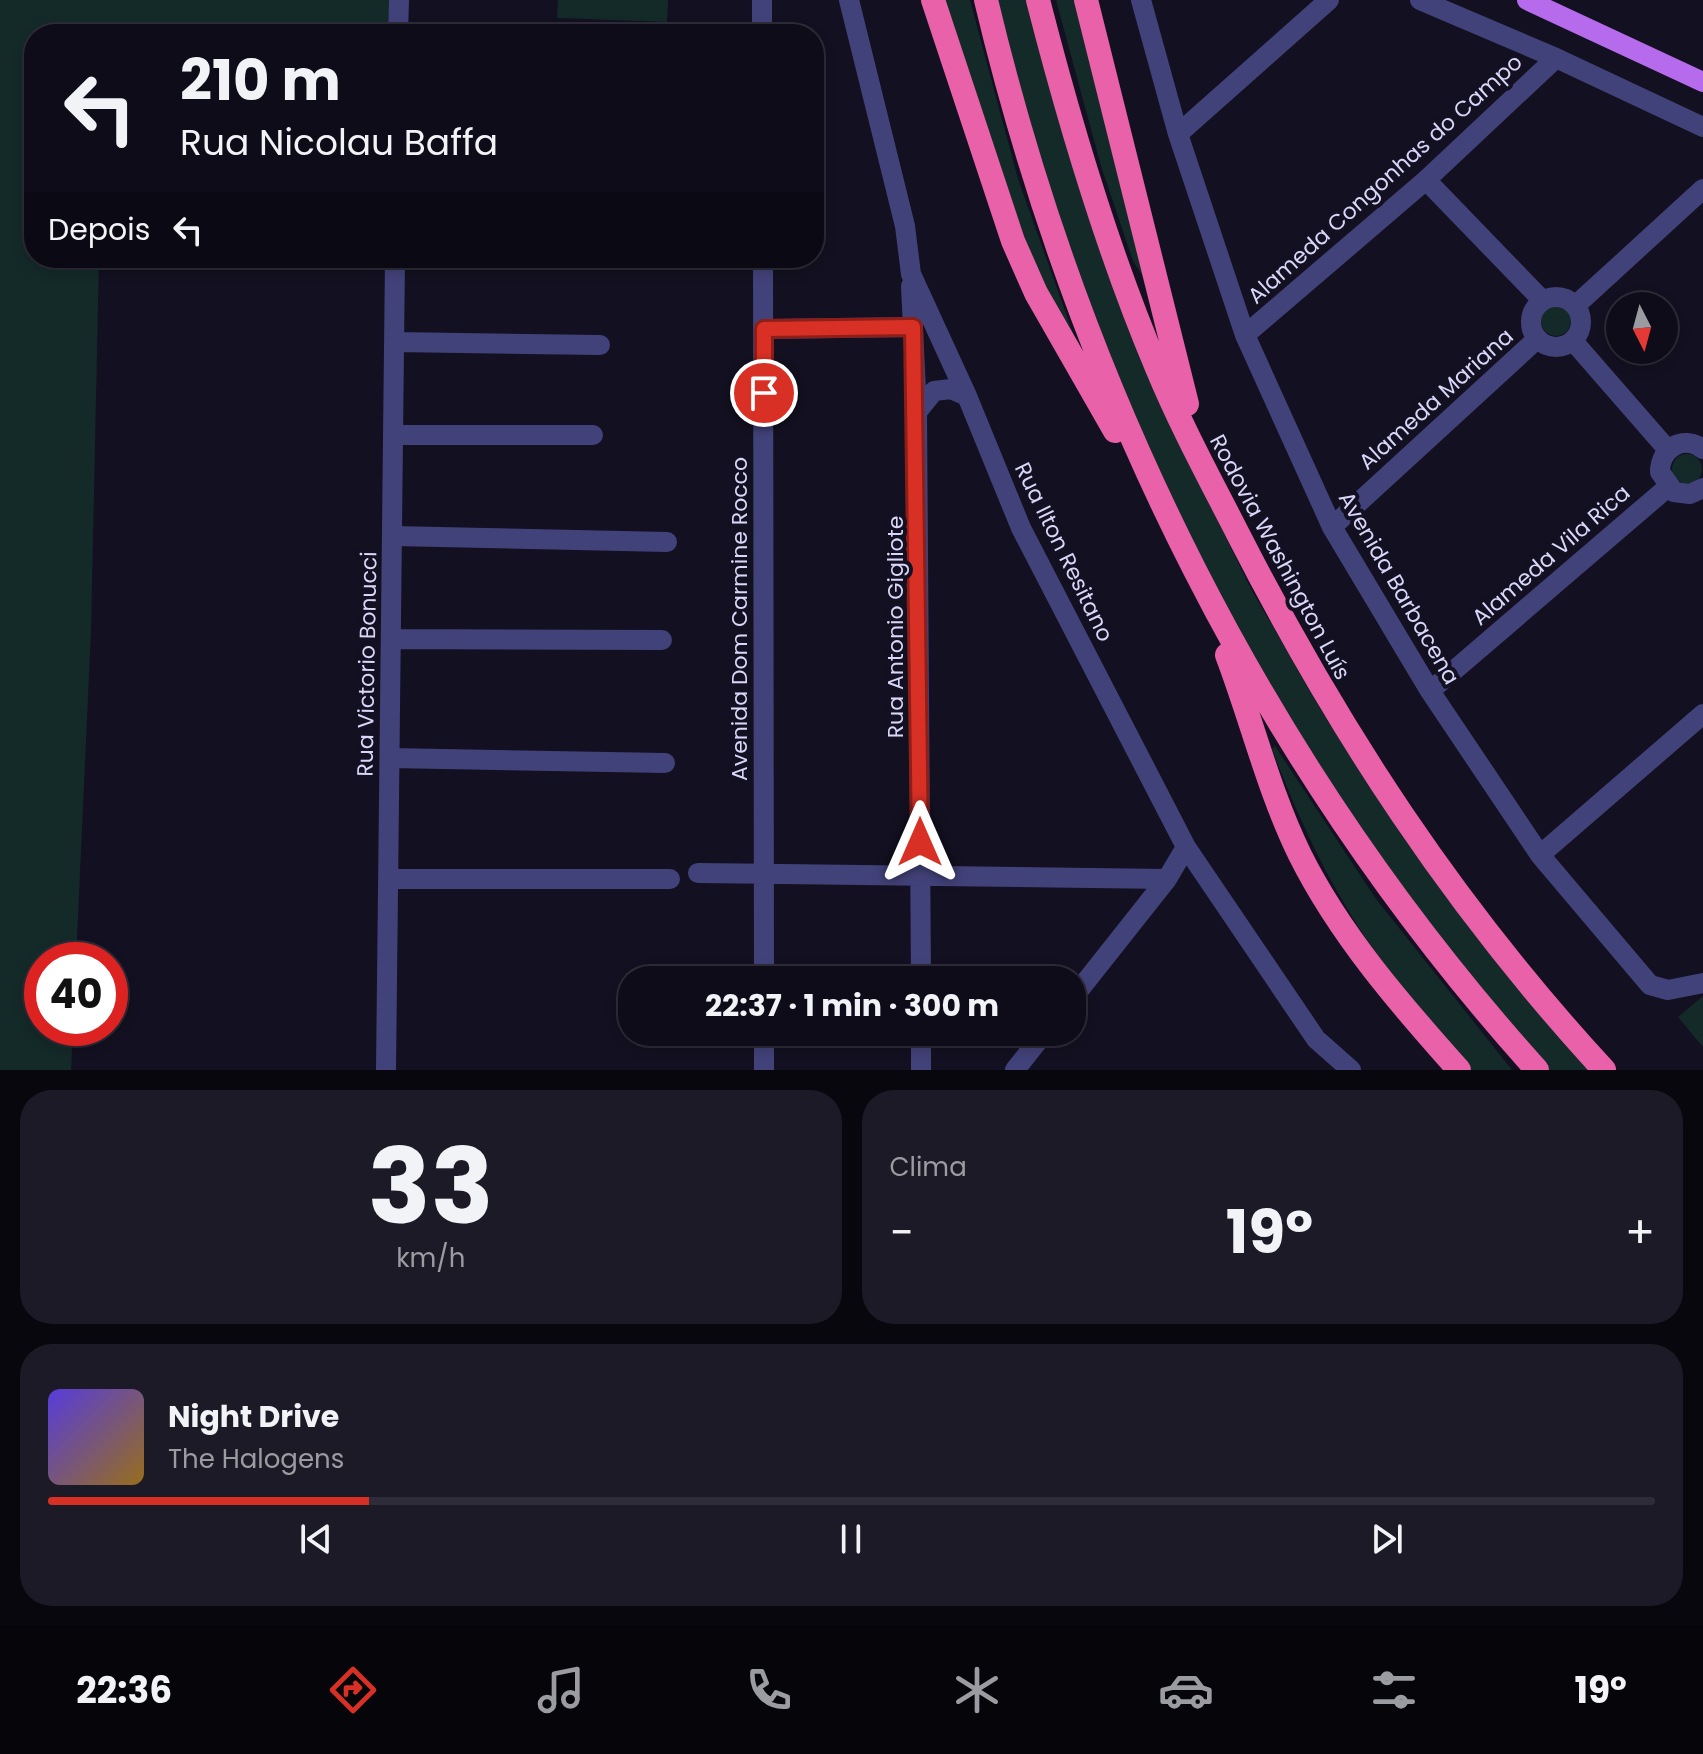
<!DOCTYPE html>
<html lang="pt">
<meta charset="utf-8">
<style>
:root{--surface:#0e0c19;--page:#1c1a26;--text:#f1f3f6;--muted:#9b9ba2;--line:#2e2c38;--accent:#d93025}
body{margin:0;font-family:Poppins,sans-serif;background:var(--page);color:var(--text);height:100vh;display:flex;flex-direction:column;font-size:30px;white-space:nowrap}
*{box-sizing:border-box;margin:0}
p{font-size:26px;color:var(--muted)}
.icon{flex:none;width:44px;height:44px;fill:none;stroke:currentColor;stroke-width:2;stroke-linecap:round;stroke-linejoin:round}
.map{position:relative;height:1070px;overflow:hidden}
.details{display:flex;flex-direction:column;gap:20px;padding:20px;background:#08070e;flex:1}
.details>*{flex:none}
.hud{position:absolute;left:24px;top:24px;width:800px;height:244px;border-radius:32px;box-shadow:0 4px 12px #0003,0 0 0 2px var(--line);background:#0e0c19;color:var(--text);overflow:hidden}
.needle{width:52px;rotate:174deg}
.fabs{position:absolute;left:1606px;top:292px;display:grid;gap:16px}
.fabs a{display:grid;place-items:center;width:72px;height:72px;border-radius:50%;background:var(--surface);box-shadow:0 4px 12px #0003,0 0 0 2px var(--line);font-size:40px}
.speed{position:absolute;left:24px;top:942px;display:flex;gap:16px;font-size:40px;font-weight:700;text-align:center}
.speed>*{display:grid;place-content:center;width:104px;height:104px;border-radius:50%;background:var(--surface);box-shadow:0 4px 12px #0003,0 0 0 2px var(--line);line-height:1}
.speed .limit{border:12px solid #d22;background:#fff;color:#111}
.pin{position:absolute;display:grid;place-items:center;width:68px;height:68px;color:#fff;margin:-34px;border:4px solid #fff;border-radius:50%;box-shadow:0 2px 8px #0007}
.me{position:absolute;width:88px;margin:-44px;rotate:0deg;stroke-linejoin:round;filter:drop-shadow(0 0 6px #0008)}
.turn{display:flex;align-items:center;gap:28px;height:168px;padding:0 24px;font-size:36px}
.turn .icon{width:104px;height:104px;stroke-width:2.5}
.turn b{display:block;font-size:56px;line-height:68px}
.then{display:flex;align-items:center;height:76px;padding:0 24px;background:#0003;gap:16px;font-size:30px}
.big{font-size:60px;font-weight:700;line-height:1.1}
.details .card{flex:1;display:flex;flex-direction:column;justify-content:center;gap:12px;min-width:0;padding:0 28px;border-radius:32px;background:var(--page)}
.details .dial{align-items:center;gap:0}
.dial b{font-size:104px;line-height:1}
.song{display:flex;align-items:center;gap:24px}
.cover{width:96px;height:96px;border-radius:12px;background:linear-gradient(135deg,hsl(250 70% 55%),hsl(40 70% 35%))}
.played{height:8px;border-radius:4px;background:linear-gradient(90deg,var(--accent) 20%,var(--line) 20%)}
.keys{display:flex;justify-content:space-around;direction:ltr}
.heat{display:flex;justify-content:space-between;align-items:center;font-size:44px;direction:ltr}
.details .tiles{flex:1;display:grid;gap:20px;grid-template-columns:1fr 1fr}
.card:last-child{grid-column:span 2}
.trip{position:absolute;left:618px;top:966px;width:468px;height:80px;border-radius:32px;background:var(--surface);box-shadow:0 4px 12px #0003,0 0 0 2px var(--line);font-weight:700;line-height:80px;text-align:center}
.tabs{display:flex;height:128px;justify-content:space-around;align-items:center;background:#06050a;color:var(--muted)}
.tabs .icon{width:56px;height:56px}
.tabs .selected{color:var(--accent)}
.tabs b{font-size:36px;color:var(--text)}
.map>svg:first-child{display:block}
</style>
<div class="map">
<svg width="1703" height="1070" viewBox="0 0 1703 1070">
<rect width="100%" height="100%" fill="#131021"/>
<!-- green -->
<path fill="#142a28" d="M0 0H389L388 34H34V258H99L91 631 76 960H42V1028H73L71 1070H0Z
M558 0H668L667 22 557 18Z
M942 0H970L1018 179 1079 350 1045 297Z
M995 0H1028L1161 404 1251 589 1325 717 1382 805 1592 1070H1549C1349 851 1199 591 1095 315 1080 277 1063 239 1051 200 1030 134 1014 67 995 0Z
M1056 0H1078L1148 284 1133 261 1101 166Z
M1541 321a15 15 0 1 1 30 0a15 15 0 1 1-30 0Z
M1672 469a15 15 0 1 1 30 0a15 15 0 1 1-30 0Z
M1275 746 1376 899 1512 1070H1472C1374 964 1323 884 1272 749Z
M1703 996V1047L1678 1017Z"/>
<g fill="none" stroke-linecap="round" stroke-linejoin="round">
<!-- minor -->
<path stroke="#42427a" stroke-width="20" d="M762 0V34
M849 0 905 226 911 274 967 396 1021 528 1186 847 1316 1039 1351 1070
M1141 0 1178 134 1245 335 1332 527 1430 691 1540 855 1650 985 1668 990 1703 983
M1420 0 1556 58 1703 127
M398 34 399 0
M1178 134 1329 0
M1426 180 1542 300
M763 258 764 980
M911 286 917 412 921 980
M1531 322a25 25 0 1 1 50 0a25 25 0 1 1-50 0Z
M1575 306 1703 189
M764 329 913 327
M1245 335 1426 180 1556 58
M1573 341 1668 450
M395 342 600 345
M917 412 934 391 951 389 967 396
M394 435H593
M1703 449C1682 434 1660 449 1660 472L1674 492 1690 494 1703 488
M1332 527 1537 339
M393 536 667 542
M392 639 662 640
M1430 691 1668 487
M390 758 665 763
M1540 855 1703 714
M698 873 1167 879
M388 879H670
M1072 999 1167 879 1186 847
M764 1032V1070
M386 1070 395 258
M921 1070V1032
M1015 1070 1045 1032"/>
<!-- major -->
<path stroke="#b56beb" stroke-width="20" d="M1527 0 1703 82"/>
<!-- highway -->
<path stroke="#e961a8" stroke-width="24" d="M933 0 1013 241 1036 293 1115 431
M986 0C1080 395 1265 768 1537 1070
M1038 0C1070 125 1107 250 1157 368 1181 426 1210 479 1238 534 1339 732 1454 907 1604 1070
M1086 0 1187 404
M1227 655C1252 721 1269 792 1300 855 1340 935 1400 1004 1459 1070"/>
</g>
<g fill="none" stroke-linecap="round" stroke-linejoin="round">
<!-- route casing -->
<g stroke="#8d1f18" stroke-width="20">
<path id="route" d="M764 393V329L913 327 920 842"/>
</g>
<!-- route -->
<use href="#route" stroke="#d93025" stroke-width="14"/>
</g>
<g text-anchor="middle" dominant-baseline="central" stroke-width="8" stroke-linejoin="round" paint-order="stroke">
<!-- street labels -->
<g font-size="22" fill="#d8d6f9" stroke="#131021">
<text transform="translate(1385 179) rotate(-42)">Alameda Congonhas do Campo</text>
<text transform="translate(1436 399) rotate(-42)">Alameda Mariana</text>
<text transform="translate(1064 552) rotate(64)">Rua Ilton Resitano</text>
<text transform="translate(1551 555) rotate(-41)">Alameda Vila Rica</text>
<text transform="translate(1280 557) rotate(62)">Rodovia Washington Luís</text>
<text transform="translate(1399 588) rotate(60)">Avenida Barbacena</text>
<text transform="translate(739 619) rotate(-90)">Avenida Dom Carmine Rocco</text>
<text transform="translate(895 627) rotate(-90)">Rua Antonio Gigliote</text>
<text transform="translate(367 664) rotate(-89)">Rua Victorio Bonucci</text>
</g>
</g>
</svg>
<div class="fabs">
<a><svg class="needle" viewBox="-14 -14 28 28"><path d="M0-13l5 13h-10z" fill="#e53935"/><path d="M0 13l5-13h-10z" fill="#9b9ba2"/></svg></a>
</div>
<div class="speed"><div class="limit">40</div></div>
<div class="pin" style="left:764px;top:393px;background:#d93025"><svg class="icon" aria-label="arrive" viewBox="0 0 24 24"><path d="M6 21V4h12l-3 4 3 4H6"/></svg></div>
<svg class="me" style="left:920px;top:842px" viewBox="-20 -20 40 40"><path d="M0-17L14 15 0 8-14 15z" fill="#d93025" stroke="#fff" stroke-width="4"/></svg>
<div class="trip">22:37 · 1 min · 300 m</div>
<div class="hud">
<div class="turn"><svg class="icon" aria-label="left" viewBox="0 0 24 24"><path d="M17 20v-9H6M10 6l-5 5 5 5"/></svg><div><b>210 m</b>Rua Nicolau Baffa</div></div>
<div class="then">Depois<svg class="icon" aria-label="left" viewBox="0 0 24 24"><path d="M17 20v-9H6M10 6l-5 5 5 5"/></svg></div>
</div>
</div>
<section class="details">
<div class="tiles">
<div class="card dial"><b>33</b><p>km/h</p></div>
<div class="card"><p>Clima</p>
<div class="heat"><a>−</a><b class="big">19°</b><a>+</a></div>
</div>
<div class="card">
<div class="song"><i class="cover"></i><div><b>Night Drive</b><p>The Halogens</p></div></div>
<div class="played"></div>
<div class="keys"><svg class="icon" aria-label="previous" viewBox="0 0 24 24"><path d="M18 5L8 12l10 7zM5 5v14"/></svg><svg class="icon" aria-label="pause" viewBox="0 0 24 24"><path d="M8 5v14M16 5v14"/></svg><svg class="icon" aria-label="next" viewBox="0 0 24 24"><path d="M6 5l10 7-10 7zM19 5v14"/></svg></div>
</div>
</div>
</section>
<nav class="tabs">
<b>22:36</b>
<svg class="icon selected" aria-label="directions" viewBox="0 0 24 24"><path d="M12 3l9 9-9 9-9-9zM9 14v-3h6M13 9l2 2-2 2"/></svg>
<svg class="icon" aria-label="music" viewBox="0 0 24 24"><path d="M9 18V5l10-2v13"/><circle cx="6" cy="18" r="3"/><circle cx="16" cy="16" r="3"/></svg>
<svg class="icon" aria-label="phone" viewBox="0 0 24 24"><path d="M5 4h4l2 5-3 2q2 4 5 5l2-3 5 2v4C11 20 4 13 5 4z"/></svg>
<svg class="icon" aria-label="climate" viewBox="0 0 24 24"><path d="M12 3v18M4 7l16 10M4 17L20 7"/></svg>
<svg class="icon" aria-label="car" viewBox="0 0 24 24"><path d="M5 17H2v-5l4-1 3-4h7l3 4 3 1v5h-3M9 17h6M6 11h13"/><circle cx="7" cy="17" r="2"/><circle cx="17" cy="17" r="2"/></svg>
<svg class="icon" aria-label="filters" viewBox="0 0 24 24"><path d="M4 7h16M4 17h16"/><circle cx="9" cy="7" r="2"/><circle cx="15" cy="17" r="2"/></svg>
<b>19°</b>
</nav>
